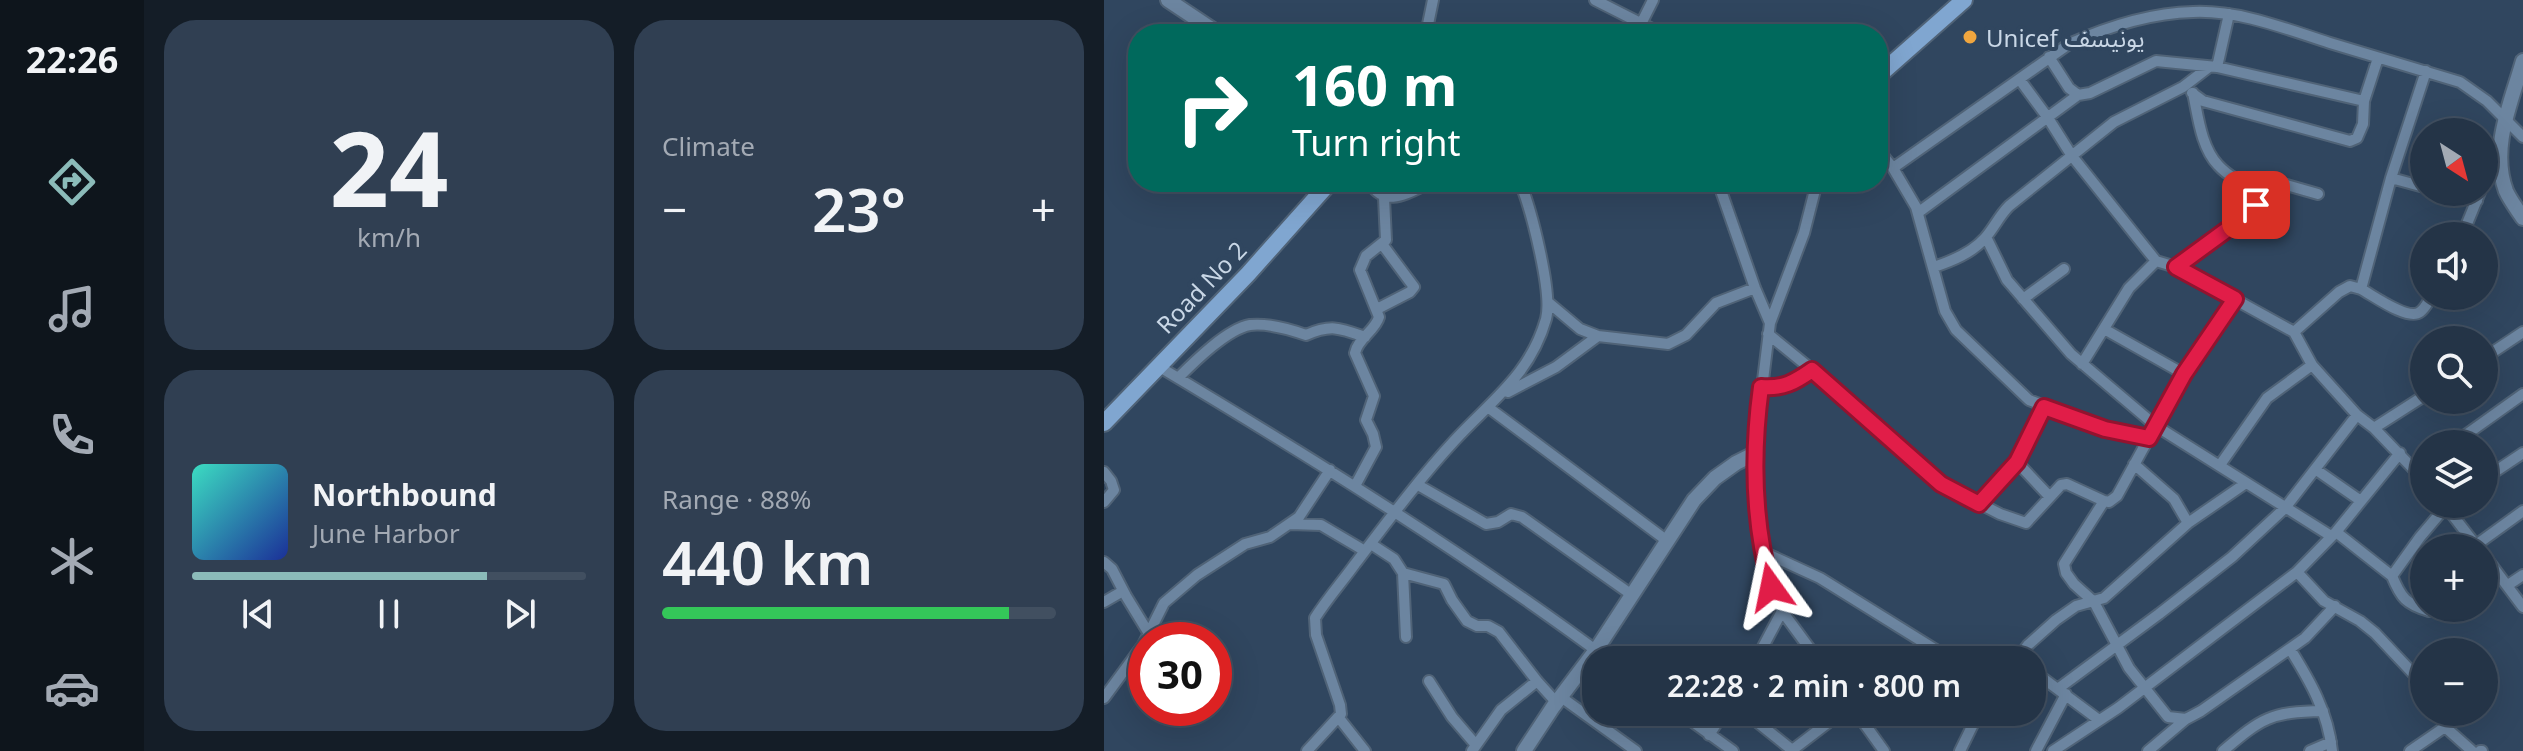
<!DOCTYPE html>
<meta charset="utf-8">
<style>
:root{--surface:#243447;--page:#303f52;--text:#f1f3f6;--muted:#a3aab4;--line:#414f60;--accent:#8bbbb9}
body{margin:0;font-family:"Noto Sans","Noto Sans Arabic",sans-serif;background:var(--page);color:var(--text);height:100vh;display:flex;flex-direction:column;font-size:30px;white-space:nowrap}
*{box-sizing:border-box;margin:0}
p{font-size:26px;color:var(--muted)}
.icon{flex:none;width:44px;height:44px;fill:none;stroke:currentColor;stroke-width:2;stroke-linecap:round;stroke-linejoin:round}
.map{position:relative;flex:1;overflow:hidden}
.drawer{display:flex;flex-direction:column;gap:20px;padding:20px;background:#141d27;width:960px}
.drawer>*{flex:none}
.guide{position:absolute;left:24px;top:24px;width:760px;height:168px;border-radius:32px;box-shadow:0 8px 32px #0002,0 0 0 2px var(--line);background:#00695c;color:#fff;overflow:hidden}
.needle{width:52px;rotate:144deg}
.controls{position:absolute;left:1306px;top:118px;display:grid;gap:16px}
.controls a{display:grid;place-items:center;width:88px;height:88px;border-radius:50%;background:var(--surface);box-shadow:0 8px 32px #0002,0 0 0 2px var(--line);font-size:40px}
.speed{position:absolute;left:24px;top:622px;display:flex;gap:16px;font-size:40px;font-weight:700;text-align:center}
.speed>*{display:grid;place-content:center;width:104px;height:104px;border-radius:50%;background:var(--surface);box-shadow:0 8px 32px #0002,0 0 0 2px var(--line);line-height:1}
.speed .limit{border:12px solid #d22;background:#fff;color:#111}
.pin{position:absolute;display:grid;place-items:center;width:68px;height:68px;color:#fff;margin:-34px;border-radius:16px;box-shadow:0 4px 12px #0006}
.me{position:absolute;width:88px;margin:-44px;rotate:348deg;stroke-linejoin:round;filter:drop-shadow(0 0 6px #0008)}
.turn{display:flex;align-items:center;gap:28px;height:168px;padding:0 32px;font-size:36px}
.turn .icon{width:104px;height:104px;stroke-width:2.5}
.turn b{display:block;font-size:56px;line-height:68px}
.big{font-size:60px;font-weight:600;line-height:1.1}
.drawer .widget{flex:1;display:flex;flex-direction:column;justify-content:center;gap:12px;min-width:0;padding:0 28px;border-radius:32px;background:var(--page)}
.drawer .dial{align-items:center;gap:0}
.dial b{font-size:104px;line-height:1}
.song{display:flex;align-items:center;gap:24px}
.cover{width:96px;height:96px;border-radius:12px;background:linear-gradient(135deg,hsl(170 70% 55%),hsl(230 70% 35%))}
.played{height:8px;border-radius:4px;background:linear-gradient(90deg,var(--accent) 75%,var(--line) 75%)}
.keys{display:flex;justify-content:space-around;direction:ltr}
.heat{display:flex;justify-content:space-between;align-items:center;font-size:44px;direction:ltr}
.charge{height:12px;border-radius:6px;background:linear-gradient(90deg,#34c759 88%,var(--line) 0)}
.drawer .tiles{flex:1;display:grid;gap:20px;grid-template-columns:repeat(2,1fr)}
.trip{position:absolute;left:478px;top:646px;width:464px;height:80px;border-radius:32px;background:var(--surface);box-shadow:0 8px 32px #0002,0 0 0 2px var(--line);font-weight:600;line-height:80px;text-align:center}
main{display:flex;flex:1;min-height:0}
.dock{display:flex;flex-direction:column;width:144px;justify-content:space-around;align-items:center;background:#0e151c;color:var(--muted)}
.dock .icon{width:56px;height:56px}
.dock .on{color:var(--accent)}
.dock b{font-size:36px;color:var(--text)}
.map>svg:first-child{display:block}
</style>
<main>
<nav class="dock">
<b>22:26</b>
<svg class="icon on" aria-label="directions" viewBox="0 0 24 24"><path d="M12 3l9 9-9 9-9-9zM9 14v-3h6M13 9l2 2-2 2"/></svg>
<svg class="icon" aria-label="music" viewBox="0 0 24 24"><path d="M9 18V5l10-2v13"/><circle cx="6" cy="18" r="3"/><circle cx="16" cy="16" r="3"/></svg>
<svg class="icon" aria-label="phone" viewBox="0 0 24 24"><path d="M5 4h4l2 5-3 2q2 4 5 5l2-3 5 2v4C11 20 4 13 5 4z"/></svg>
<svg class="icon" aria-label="climate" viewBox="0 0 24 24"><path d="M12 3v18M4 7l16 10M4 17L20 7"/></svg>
<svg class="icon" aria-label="car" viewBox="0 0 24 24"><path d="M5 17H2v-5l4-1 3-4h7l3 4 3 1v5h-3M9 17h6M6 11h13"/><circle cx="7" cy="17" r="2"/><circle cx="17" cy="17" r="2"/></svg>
</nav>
<section class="drawer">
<div class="tiles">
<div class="widget dial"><b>24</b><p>km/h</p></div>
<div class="widget"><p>Climate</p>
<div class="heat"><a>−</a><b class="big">23°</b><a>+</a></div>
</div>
<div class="widget">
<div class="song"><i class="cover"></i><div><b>Northbound</b><p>June Harbor</p></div></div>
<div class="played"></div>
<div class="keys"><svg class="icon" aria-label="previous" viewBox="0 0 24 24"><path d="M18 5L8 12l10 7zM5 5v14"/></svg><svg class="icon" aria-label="pause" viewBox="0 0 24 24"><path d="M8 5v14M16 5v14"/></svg><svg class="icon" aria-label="next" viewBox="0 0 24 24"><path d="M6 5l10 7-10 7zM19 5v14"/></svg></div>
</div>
<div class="widget"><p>Range · 88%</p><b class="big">440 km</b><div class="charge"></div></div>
</div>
</section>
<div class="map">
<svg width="1419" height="751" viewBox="0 0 1419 751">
<rect width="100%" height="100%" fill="#30465f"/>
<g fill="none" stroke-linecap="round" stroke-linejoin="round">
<!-- street casing -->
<g stroke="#506377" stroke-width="14">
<path id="street" d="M491 0 558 34
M538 22 549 0
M322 34 329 0
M945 57 965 88 974 95
M1113 67 1125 14
M916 80 944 118 968 156 1052 261 1072 267 1190 332 1208 365 1253 415 1270 428 1320 480
M1088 93 1099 101 1246 141 1253 138 1259 124 1260 101
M774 149 789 168 812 207 841 311 852 330 925 400 1001 429 1045 438
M789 168 965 44C1003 27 1047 13 1089 12 1136 10 1182 29 1226 43 1270 56 1313 69 1356 82L1383 101 1419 137
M1287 178 1320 187
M265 182C282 209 303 193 327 182
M614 182 651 288 666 323
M713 182 700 233 666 323 650 454 653 515 667 587 678 611 714 660
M1380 183 1393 148
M1146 190 1172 182 1214 194
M1339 192 1373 201
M815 212 974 95 986 93 1052 61 1113 67 1260 101 1274 58
M1358 236 1376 192
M882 237 903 280 967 354 1052 426 1227 536
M830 267C848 261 868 253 881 238 890 228 895 216 905 206L1010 122 1079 87 1105 67
M1072 267 1143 215 1152 205C1142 176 1132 185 1114 165 1097 147 1094 116 1089 93
M1257 289C1270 296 1304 321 1316 312 1322 308 1324 301 1328 296
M919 299 960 269
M445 303 476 329 494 336 564 344 582 335 612 303 651 288
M273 309 306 292 310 287 278 244
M1000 329 1080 374
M1190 332 1235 292 1246 286 1257 289 1287 178 1322 71
M664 334 723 382 837 484 896 514 922 523 957 485 963 484 1000 501 1005 502 1013 496 1080 374 1131 299
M1380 358 1419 332
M978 364 1025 288 1052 261
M54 366C208 458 361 553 505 660
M74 378C90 362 123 329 146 325 164 323 185 329 202 335 227 324 236 328 261 337
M657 387C679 389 691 382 708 370
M404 392 452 367 494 336
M385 408 562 540
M1270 428 1320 396
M1349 444 1419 394
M913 462 945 496
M1030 464 1070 499 1084 523
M1116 465 1163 398 1208 365
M1211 469 1257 501
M0 472 7 481 10 490 0 502
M1380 479 1419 453
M314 485 382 524 394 522 407 514 418 517 528 595
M251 486 272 447 269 434 262 420 270 396 251 353C254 338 271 331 275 317L256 270 262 256 282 240 280 198
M1000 501 960 564 962 573 970 584 990 602 1025 668 1064 717 1082 719 1097 711 1201 638 1231 606
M875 504 913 462 940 407
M1340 504 1374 548
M186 524 217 525 261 551
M1232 532 1288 576 1316 537 1344 504
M267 544 290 559 299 573 302 637
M1372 545 1419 511
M659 552 716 578 848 660
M1380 555 1419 607
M0 562 8 569 22 596 44 632
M1193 572 1220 601 1256 621 1271 633 1320 685
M299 573 340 584 348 600 363 621 373 626H384L395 632 433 681 452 702
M1288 576C1297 598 1302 604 1325 611L1330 608
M1380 578 1392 571
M1404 585 1419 575
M0 602 19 591
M1186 649C1206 681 1224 712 1228 751
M652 660 678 611
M913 660 924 645 952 620 972 606 1000 598 1084 523 1142 483
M928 670 995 720
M325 681 348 717 372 745
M955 688 1055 614 1128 557 1181 508 1253 415
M457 697 532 751
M0 698 39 645 60 603 93 575 141 544 166 537 195 517 226 470
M575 712 629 751
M635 712 652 721 688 750
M752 712 780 751
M235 718 261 751
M605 735 620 712
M203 751 237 714 236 705 212 635 211 618C223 599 238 582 251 564 283 522 315 479 351 440 388 400 426 375 442 319 449 293 427 209 416 182
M368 751 397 710 433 681
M687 751 738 712
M856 751 875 712
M932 751 962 694
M949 751 1014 708 1193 572 1232 532 1296 453
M1044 751 1082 719
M1119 751C1158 718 1166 712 1219 711
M1206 751 1227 742
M1306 751 1341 727 1368 751
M1376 751H1378"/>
</g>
<!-- secondary casing -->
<g stroke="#506377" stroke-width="18">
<path id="secondary" d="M64 0 115 34
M1419 61C1407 103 1386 148 1402 191 1406 200 1413 209 1419 218
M420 751 449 707 492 650 590 500 611 478 632 463 650 454"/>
</g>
<!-- primary casing -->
<g stroke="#506377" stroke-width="20">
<path id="primary" d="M774 76 860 0
M0 423 144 274 226 182"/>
</g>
<!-- street -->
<use href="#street" stroke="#6c85a0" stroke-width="10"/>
<!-- secondary -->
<use href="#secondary" stroke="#6c85a0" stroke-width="14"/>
<!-- primary -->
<use href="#primary" stroke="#80a6d0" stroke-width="16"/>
</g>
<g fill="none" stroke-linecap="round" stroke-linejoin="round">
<!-- route casing -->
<g stroke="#92132f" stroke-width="20">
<path id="route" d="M667 587C649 522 648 453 657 387 679 389 691 382 708 370L837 484 875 504 913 462 940 407 1001 429 1045 438 1080 374 1131 299 1072 267 1143 215 1152 205"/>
</g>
<!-- route -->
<use href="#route" stroke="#e11d48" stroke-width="14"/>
</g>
<!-- markers -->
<circle fill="#f0a63f" stroke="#30465f" stroke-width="3" cx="866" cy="37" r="8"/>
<g text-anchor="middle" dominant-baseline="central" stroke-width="8" stroke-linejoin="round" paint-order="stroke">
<!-- poi labels -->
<g font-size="24" fill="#c9d7e6" stroke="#30465f" text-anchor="start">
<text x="882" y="37">Unicef يونيسف</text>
</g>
<!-- street labels -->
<g font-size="24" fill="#c9d7e6" stroke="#30465f">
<text transform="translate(97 287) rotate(-46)">Road No 2</text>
</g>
</g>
</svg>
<div class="controls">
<a><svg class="needle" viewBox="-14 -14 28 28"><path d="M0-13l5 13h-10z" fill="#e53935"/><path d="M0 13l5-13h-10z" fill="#a3aab4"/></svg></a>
<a><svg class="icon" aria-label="sound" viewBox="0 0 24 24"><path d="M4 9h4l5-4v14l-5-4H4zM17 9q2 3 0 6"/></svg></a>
<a><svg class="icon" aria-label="search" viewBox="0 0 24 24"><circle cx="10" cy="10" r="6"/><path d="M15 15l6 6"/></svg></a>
<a><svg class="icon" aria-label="layers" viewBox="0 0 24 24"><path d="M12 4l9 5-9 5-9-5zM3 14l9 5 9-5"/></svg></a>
<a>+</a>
<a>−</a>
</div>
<div class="speed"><div class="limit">30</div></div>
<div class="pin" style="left:1152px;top:205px;background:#d93025"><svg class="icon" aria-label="arrive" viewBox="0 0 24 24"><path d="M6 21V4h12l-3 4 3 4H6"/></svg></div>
<svg class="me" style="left:667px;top:587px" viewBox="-20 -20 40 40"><path d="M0-17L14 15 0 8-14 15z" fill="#e11d48" stroke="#fff" stroke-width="4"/></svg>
<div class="trip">22:28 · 2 min · 800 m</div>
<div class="guide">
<div class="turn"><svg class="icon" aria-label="right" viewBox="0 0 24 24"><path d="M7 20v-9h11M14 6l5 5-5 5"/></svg><div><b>160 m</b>Turn right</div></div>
</div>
</div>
</main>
